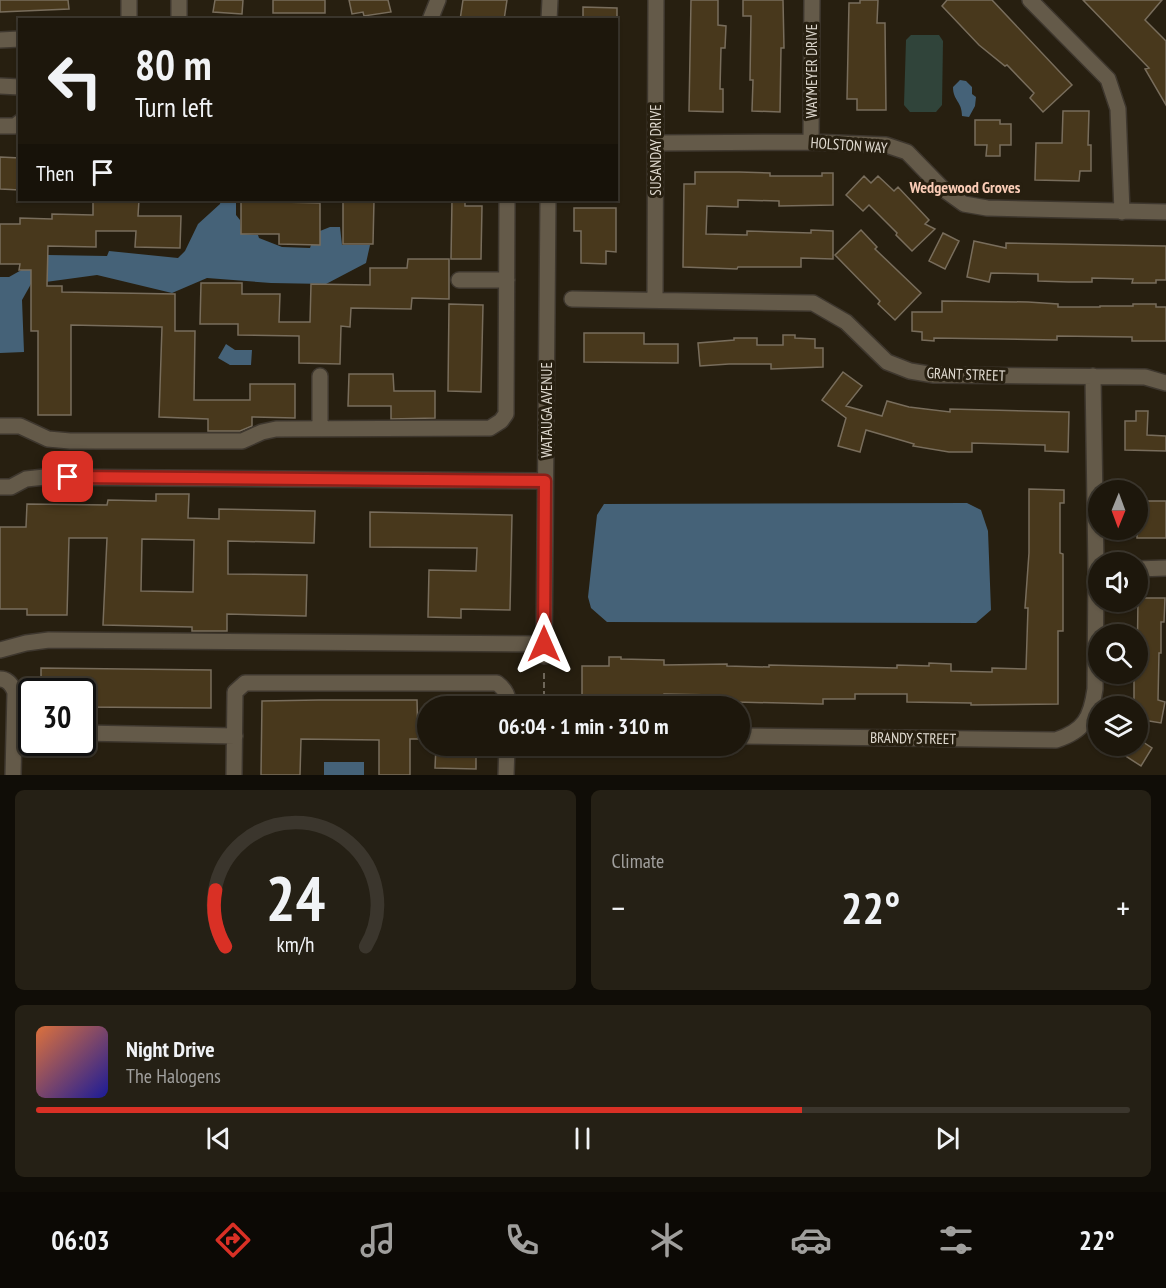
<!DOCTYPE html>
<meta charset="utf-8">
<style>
:root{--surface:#1d170c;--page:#252015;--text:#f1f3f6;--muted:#a09f9d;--line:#3b362d;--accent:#d93025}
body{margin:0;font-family:"PT Sans Narrow",sans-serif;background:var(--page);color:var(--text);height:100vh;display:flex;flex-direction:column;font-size:22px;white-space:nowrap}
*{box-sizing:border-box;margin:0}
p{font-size:20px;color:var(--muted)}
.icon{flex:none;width:33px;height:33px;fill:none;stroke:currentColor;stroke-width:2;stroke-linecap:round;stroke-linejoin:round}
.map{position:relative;height:775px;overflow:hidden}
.panel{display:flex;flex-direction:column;gap:15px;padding:15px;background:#100d07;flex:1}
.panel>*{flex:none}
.guide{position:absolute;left:18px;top:18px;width:600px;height:183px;border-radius:0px;box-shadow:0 2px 4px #0004,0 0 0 2px var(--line);background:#1d170c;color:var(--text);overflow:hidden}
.needle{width:39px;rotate:181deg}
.controls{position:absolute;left:1088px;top:480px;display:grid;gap:12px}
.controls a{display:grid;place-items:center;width:60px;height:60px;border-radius:50%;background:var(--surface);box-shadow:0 2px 4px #0004,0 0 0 2px var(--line);font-size:30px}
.speed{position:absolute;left:18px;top:678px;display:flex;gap:12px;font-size:30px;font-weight:700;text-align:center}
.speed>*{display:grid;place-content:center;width:78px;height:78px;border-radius:50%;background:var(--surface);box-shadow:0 2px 4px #0004,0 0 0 2px var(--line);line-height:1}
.speed .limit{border:3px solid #111;border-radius:9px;background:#fff;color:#111}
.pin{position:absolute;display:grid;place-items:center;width:51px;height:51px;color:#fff;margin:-26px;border-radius:12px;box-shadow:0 3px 9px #0006}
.me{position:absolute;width:66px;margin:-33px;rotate:0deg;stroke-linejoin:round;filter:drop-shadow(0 0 4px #0008)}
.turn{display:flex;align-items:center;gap:21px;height:126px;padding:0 18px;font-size:27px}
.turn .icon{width:78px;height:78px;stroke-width:2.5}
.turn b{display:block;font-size:42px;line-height:51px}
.then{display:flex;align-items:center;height:57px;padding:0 18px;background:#0003;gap:12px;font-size:22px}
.big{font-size:45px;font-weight:800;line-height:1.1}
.panel .tile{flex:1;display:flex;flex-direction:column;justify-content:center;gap:9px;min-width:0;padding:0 21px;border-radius:9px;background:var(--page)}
.panel .dial{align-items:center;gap:0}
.dial svg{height:156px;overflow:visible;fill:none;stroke:var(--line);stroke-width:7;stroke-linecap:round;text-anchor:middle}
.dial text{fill:var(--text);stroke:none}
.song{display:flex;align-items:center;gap:18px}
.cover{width:72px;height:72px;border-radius:9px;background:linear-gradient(135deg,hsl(20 70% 55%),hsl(240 70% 35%))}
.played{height:6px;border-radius:3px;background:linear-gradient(90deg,var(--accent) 70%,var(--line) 70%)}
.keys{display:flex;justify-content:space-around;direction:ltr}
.heat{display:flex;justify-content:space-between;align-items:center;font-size:33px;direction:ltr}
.panel .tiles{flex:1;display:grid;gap:15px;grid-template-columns:1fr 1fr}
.tile:last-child{grid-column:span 2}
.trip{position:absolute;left:417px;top:696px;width:333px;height:60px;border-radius:30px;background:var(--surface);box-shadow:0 2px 4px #0004,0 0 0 2px var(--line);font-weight:800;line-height:60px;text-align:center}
.tab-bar{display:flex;height:96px;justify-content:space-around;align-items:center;background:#0c0905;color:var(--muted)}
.tab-bar .icon{width:42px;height:42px}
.tab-bar .current{color:var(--accent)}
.tab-bar b{font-size:27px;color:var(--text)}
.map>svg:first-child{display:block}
</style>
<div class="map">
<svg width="1166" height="775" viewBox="0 0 1166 775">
<rect width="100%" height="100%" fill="#271f10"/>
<!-- green -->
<path fill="#30443a" d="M911 35H939L943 41 942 105 936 112H910L904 105 906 40Z"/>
<!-- water -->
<path fill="#456278" d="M960 80 966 81 972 87V94L976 97 975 106 969 117 962 116C962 101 953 101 953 87Z
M221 200H236V215L240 220 241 234 258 235 259 238 282 247 310 248 311 245H320V231L330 227H340L342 245H370L366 263 326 284 271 283 207 278 172 293 97 275 31 284 22 300 24 352 0 353V277H9L48 255 107 256 109 251 178 258 185 251 198 224 220 204Z
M226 344 235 350H252L251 365H230L218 358Z
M967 503 981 510 988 531 991 610 976 623 607 622 591 608 588 597 597 515 604 504Z
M324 762H364V775H324Z"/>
<!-- building -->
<path fill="#48381c" stroke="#786d5c" stroke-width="1.5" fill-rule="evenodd" d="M0 0H68L69 9 0 12Z
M215 0H243L242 14 213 12Z
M273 0H325V13H273Z
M349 0H388L391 12 364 16 363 12 352 14Z
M463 0H507L504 20H460Z
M691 0H718V25L726 26 725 48H721L720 89H723V112L689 111Z
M743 0H783L784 48H781L780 112 752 111 753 80H750L751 16H743Z
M860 0H878L877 23H885L886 110H857V99H847L849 3H860Z
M947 0H992L1072 85 1043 112 1030 98 1034 93 1007 65 1005 66 979 45 942 6Z
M1083 0H1162L1145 20 1166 41V105L1145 69 1149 68Z
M583 7 617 8V20H583Z
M1063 111H1089L1088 145H1091V171H1080L1079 181 1035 180 1036 143H1062Z
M975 120H1000V124H1011V145H1000V156H986L987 145H975Z
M0 157 20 158V190L0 189Z
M695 172H739L770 173V176H822V173H833V205L779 206V201L738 200V207L707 206 706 234 747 235V231L811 233V230L833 231V259L801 258V267H738L737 269 683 267 684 184H695Z
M864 176 871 183 878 176 894 191 898 187 929 220 925 224 935 229 912 251 896 235 897 233 869 205 863 211 846 195Z
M93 200H139L138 216H181L180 248 135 247 136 231H96V247L48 246 47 286H62V292L175 294V331H195L194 400H250V384H295V418L252 417V426L240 431H208V419L159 417 162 327 71 325V415H38V331H31V270H19L20 264H0V224H20V218L52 219V214L93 215Z
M241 200H282V202L320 203V245L279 244V234H241Z
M343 200H374L373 244H343Z
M452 200H465V206H482L481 259H451Z
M574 208H616V252L606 251V264L581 263V231H574Z
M861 230 877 247 875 249 921 293 895 320 878 304 880 301 835 255Z
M943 233 959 241 945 269 929 261Z
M974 241 1006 248V243L1166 246V280H1156V283H1132L1133 279 1092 278V282H1069L1038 281V274L991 273 989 282 967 277Z
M408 259H449V299L412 298 411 309 351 308 350 327 341 326 340 364 299 363V336L238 335V324H200L201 283H242V294H280L279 322H310L311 284 370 285V268H407Z
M942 301 1028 302 1058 304V307H1100V306H1133V304H1156V307H1166V341H1132V337L1057 336V340L934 338V341L922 340V332L912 331V312H942Z
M449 304 483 305 481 392 448 391Z
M584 333H644V344H678V363L584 362Z
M783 335H795V338L815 339V348H823V367L771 369V364H729L700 366 698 343 734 340V338H757V345H783Z
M843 372 862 386 846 406 882 416 887 401 909 407 950 412V409L1069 412 1068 452 1045 451V445L972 443V452H949L913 446 914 444 866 430 860 452 838 446 846 418 822 400Z
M349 374H393L394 391H435V418L391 419V406H348Z
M1136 411H1148L1147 435 1166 436V451L1125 450V421H1136Z
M1029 489 1064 490V503H1060V553L1063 554V631H1058V704L971 705V703L907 702V694H855V699H823V704L736 702 715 701V695L664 694 663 700 600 699V701H582V666H609V657H621V659L664 660V665L727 664V666L769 667V665L897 668V665L929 666V663L951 664V671L992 672V668L1026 669 1028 608H1025L1029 553Z
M156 494H189L188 518 219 519V509L315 511 314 543 228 541V574L307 575 306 616 227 614V631H192V627L103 625 107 538H69L67 615H27V609H0V527H26L27 504 107 505 108 500 156 501ZM142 539 194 540 193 592 141 591Z
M1137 501H1166V538H1137Z
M370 512 512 515 510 610 461 609V618L428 617 429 570 476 571 477 548 370 547Z
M1138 598H1165L1164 622H1161V653H1159L1158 700 1165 702 1161 723 1137 719V706H1134V674H1137Z
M41 668 211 670V708L82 707V692H41Z
M319 700H417L418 739H410V775H379V740L301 739 300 775H261L262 701Z
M1137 738 1152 748 1141 766 1121 753 1126 746H1137Z
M436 746H476V769L435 768Z"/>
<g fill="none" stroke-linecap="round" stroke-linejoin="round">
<!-- minor casing -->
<g stroke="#3e372e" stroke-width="18">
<path id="minor" d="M129 0V20
M1030 0 1108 79 1118 109 1122 212
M179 20V0
M430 20 438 0
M549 20 550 0
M0 40 20 39
M0 86 20 87
M0 126H15L20 122
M811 142 812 0
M656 143 811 142 886 145 907 152 943 189 964 204 987 208 1166 212
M459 280H507
M572 299 813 303 846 322 887 362 910 371 934 375 1145 377 1166 383
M655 300 656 0
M320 376V429
M0 426H20L48 439 70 441H242L262 432 276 429 490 428 501 421 506 414 507 200
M0 487H11L26 479 45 477 545 481
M1137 569 1166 568
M0 650 26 643 49 640 544 644
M544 656 548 200
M0 679C8 679 12 685 15 692L13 775
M14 732H32
M82 733 235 736
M740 736 1056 740C1084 731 1091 718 1095 689L1096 570 1093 376
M234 775 235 692 245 683H497C506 690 508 695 508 706
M506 775 507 746"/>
</g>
<!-- path -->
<path stroke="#6e6659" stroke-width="2" stroke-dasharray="6 3" stroke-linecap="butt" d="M544 706V670"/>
<!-- minor -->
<use href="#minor" stroke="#645a49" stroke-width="15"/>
</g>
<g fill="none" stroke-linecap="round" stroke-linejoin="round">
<!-- route casing -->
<g stroke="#8d1f18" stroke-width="15">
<path id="route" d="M68 477 545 481 544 644"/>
</g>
<!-- route -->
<use href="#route" stroke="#d93025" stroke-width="10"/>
</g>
<g text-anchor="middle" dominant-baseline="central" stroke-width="6" stroke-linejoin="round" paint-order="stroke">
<!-- street labels -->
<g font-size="15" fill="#e0dad0" stroke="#271f10">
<text transform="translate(811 71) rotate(-90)">WAYMEYER DRIVE</text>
<text transform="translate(849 145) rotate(4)">HOLSTON WAY</text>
<text transform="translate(655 150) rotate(-90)">SUSANDAY DRIVE</text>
<text transform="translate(966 374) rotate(2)">GRANT STREET</text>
<text transform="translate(546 410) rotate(-90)">WATAUGA AVENUE</text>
<text transform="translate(913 738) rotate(1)">BRANDY STREET</text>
</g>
<!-- neighbourhood labels -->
<g font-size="16" font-weight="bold" fill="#fbcdb7" stroke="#271f10">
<text x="965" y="187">Wedgewood Groves</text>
</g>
</g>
</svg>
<div class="controls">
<a><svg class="needle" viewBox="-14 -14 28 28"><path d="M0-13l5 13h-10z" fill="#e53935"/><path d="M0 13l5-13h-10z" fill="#a09f9d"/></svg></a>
<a><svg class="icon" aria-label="sound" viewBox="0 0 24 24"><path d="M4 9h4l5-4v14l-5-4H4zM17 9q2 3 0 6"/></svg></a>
<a><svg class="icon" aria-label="search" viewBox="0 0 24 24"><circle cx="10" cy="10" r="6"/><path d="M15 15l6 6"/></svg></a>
<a><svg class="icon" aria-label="layers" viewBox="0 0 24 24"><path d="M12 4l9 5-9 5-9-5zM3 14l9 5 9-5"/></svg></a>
</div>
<div class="speed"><div class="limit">30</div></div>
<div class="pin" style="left:68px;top:477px;background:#d93025"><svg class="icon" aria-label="arrive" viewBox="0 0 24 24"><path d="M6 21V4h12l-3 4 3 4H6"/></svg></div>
<svg class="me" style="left:544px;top:644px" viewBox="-20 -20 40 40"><path d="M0-17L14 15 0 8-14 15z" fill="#d93025" stroke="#fff" stroke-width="4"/></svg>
<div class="trip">06:04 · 1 min · 310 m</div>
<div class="guide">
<div class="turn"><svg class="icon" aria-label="left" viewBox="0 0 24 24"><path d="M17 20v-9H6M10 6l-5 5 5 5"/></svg><div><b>80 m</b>Turn left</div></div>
<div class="then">Then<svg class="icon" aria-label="arrive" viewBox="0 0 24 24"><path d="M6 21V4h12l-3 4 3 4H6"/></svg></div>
</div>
</div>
<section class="panel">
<div class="tiles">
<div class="tile dial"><svg viewBox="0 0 100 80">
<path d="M14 69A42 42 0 1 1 86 69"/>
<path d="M14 69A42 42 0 0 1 9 40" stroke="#d93025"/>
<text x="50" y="56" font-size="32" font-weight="700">24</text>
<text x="50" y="72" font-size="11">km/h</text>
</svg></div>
<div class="tile"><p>Climate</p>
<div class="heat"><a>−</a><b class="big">22°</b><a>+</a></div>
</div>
<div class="tile">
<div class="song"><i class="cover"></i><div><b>Night Drive</b><p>The Halogens</p></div></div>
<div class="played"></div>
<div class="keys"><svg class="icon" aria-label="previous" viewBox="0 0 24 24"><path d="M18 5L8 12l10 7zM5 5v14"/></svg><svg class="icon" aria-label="pause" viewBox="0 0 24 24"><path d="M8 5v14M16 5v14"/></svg><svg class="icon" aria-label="next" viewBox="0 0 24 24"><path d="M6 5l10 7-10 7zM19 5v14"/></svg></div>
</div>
</div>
</section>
<nav class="tab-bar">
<b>06:03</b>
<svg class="icon current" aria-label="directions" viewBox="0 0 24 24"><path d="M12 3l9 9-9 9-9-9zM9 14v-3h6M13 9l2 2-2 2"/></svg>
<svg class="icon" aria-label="music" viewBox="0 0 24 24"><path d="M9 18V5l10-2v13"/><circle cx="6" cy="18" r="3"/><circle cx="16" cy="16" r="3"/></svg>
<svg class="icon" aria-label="phone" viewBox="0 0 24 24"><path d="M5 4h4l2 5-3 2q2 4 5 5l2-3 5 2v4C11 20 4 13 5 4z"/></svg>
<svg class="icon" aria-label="climate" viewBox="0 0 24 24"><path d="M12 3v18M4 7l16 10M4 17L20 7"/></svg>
<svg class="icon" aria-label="car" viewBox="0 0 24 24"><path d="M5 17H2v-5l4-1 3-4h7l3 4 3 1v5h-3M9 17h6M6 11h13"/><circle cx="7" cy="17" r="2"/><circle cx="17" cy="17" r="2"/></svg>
<svg class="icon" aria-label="filters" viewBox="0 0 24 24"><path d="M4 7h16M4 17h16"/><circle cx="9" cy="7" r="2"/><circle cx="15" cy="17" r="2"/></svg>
<b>22°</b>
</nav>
